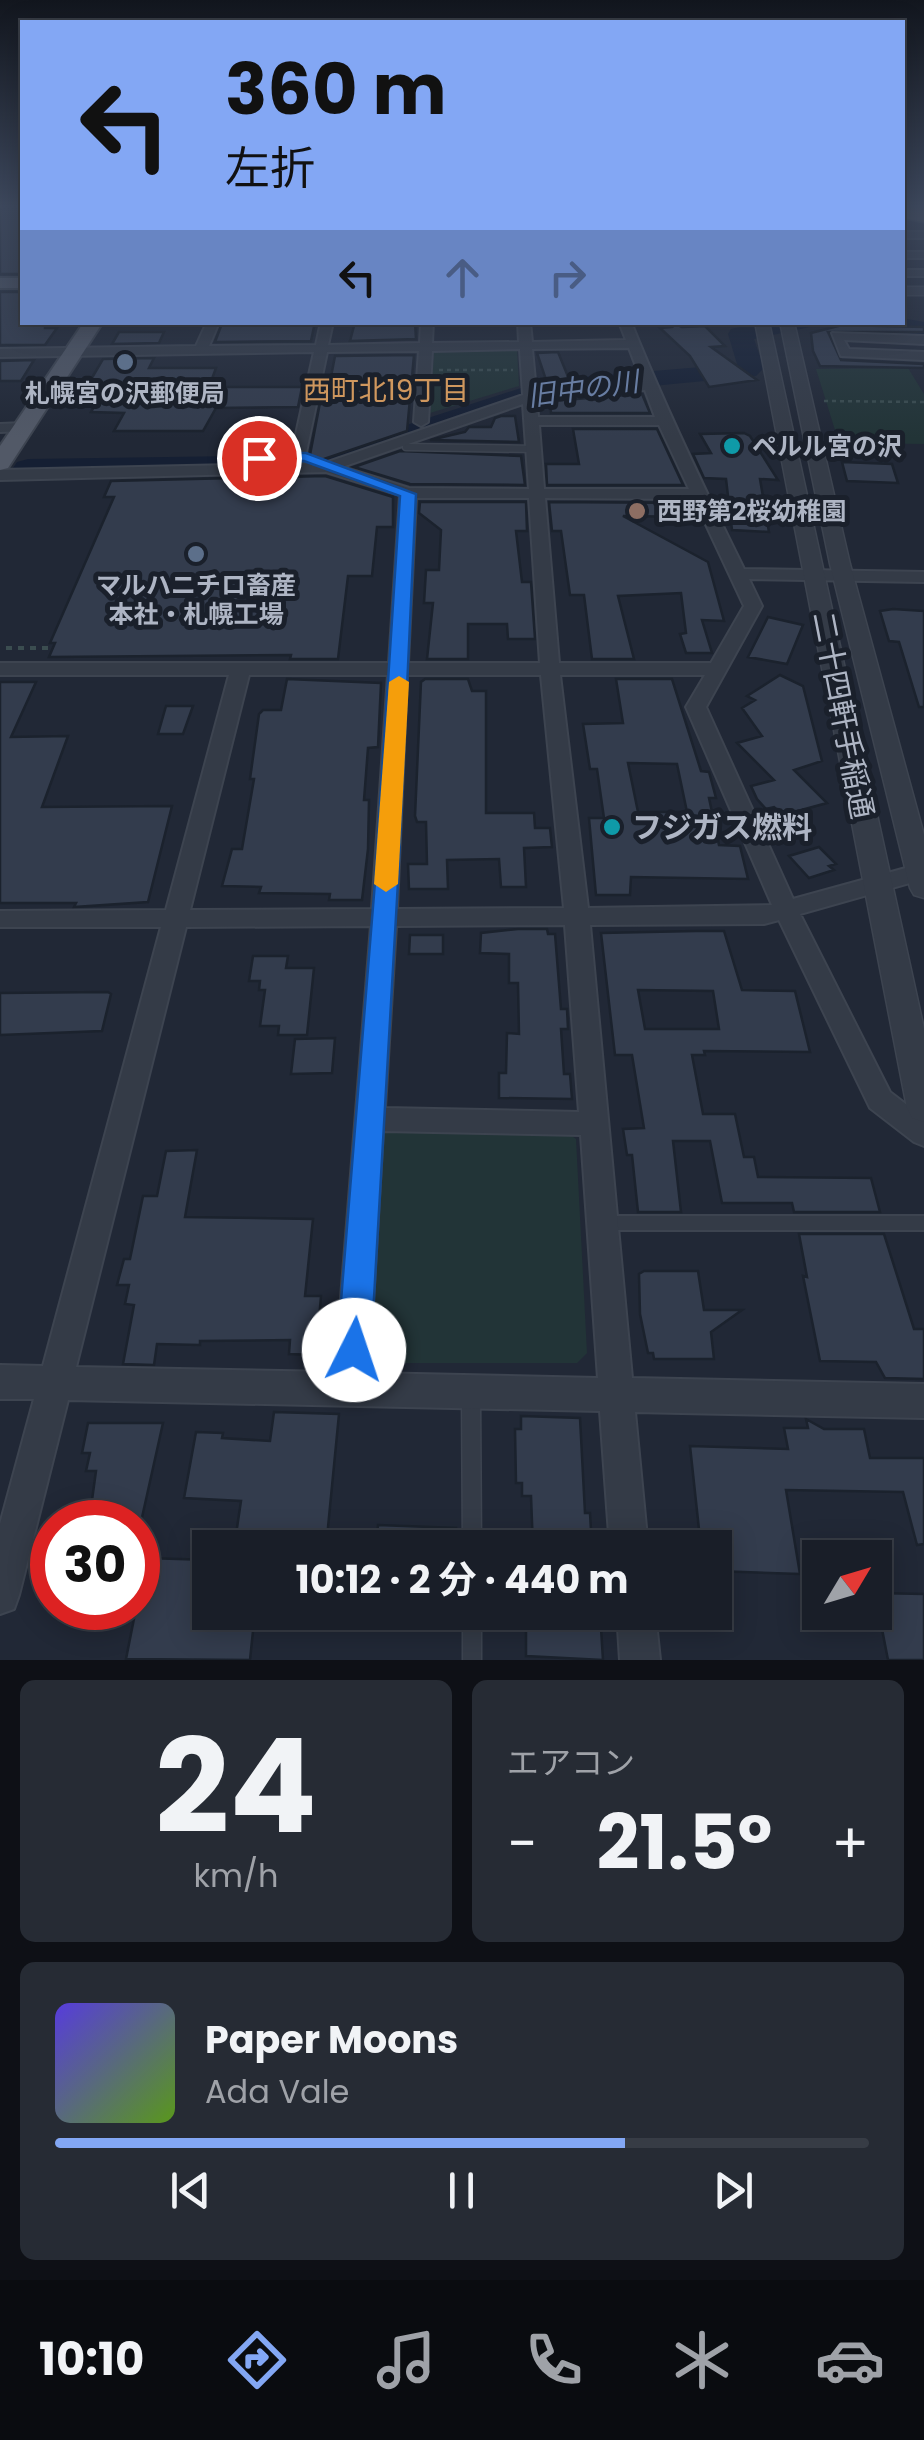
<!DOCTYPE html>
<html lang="ja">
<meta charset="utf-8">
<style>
:root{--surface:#191e28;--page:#262b34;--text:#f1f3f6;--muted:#9fa2a8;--line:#373c45;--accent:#83a7f4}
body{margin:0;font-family:Poppins,"Noto Sans JP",sans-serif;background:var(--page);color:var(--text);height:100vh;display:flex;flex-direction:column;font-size:38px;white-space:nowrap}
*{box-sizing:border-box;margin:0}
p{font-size:32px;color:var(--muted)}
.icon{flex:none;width:55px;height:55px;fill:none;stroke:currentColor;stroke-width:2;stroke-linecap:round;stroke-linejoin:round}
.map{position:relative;height:1660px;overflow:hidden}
.drawer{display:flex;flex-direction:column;gap:20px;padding:20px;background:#0e1016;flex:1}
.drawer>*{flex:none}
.banner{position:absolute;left:20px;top:20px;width:885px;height:305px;border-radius:0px;box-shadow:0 5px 25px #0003,0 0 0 2px var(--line);background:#83a7f4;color:#111;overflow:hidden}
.needle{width:65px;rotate:52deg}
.fabs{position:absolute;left:802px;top:1540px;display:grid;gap:20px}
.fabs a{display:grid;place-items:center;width:90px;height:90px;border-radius:0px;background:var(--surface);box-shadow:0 5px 25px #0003,0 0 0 2px var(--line);font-size:50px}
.speed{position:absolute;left:30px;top:1500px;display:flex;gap:20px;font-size:50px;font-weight:700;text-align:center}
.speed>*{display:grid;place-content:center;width:130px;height:130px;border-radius:50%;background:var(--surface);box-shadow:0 5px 25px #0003,0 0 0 2px var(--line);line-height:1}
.speed .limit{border:15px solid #d22;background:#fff;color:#111}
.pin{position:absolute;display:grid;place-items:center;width:85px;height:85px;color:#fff;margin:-42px;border:5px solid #fff;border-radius:50%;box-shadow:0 2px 10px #0007}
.me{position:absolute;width:110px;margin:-55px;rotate:4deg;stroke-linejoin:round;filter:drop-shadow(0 0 8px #0008)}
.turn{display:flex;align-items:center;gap:35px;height:210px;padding:0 40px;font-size:45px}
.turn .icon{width:130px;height:130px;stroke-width:2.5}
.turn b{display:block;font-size:70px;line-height:85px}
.lanes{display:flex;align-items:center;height:95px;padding:0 40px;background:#0003;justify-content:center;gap:50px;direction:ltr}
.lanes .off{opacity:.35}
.big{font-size:75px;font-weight:700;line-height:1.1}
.drawer .card{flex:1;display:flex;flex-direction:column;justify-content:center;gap:15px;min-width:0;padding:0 35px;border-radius:15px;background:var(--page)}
.drawer .dial{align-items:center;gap:0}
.dial b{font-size:130px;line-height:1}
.song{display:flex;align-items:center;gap:30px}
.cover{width:120px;height:120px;border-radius:15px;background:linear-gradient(135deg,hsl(250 70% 55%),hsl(90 70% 35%))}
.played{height:10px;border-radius:5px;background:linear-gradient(90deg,var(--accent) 70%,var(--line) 70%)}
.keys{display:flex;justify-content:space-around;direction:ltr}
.heat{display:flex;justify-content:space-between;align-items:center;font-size:55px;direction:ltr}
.drawer .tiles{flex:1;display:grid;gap:20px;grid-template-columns:1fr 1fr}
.card:last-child{grid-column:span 2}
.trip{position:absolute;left:192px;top:1530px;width:540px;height:100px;border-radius:0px;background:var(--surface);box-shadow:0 5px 25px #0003,0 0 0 2px var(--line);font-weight:700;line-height:100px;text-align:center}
.dock{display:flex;height:160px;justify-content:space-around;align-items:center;background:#0a0c10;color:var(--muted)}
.dock .icon{width:70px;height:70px}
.dock .current{color:var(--accent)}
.dock b{font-size:45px;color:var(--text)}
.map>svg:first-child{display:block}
</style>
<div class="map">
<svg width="924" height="1660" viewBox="0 0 924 1660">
<rect width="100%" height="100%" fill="#212836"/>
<!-- green -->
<path fill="#223437" d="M517 350 519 386 430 413 434 351Z
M908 368 924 394V444L839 443 816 369Z
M386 1130 568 1133 576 1139 587 1353 577 1363H379L367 1345 382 1136Z"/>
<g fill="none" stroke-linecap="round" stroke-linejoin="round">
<!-- river -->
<path fill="#151f33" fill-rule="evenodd" d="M902 318 924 322V336L874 327 870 322H902Z
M762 322H814L810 327 754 339 764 368 756 376 549 396 332 468 305 473 28 477 17 474 13 468 17 462 28 459 305 455 326 451 546 380 737 364 728 334 731 329Z"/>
</g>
<!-- building -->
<path fill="#333c4d" stroke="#1b222d" stroke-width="2.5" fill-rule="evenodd" d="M0 206H22V274H0Z
M0 292H22V322H45V328H57L45 345H0Z
M238 322H315L311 341 215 342 221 326Z
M355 322H415L416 339 350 341Z
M670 322 682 327 705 326 725 346 711 347 757 380 709 387 690 356 660 328 672 327Z
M842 325 924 327V332H828L841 360 924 364V368L820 366 813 351 811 333Z
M119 332H164L159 343 112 344Z
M558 352 571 384 548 386 537 353Z
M414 355 407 431 324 459 309 460 323 387H329L335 356Z
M154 358 149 368H216L209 387H302L298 407 216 408 203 431H114L124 413 91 412 102 393H83L103 359Z
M34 360 21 381H0V361Z
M642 394 650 413H551L550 401Z
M501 416H515L519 442 430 440 465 432 469 427H491L495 418Z
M573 429H657L683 485H547L546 464H579Z
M744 433 750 436 778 480 760 479 769 532 732 530 726 479 704 478 693 454 711 453 700 434Z
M400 451 521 456 525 485 410 484 354 467Z
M842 462 892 464 898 483 847 481Z
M325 476 393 497V527H377L372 576H348L338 659H290L291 655 49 657 55 643H50L114 497H104L111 481Z
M420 502H526L527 531H516L522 582H531L535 639H508L507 624H468V659H427L433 603H424L426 570H439L441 530 419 513Z
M549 502 692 503 696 517 623 516 708 562 724 621 702 620 712 653H686L680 634 686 633 681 593 618 596 634 659H592L584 595H570L561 531H552Z
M893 609 924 611V707H919L899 642 889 641 880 611Z
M768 617 803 625 787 664 748 657Z
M780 675 803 686 822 761 794 770 827 803 783 815 774 807 766 809 757 799 751 786 774 780 737 743 762 736 742 708 755 700 747 696Z
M287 679 381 683 378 747 368 748 364 800H369L368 849 362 900H329L330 894 259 893 261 887 222 886 232 849H242L254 779H250L259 714 263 710H281Z
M425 679H468L472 691H486V813H534L535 828H550L552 847 524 848 526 887H501L499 859 447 860 448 889H409L408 864H427L426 822H417L415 816 421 682Z
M616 679H672L701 771 709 772 716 798H709L719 845 740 846 748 879 631 877 630 895H596L589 818H604L597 769H590L583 724 623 723ZM628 763 677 764 687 812H638Z
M0 682H36L11 737 68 736 42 807 172 806 148 902 74 907 76 903H0Z
M166 706H193L183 734H158Z
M819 847 836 864 829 866 834 870 809 878 789 856Z
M518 929H547L548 934H555L561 1009H567L568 1029H561L564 1074H570L572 1099 499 1098V1073H506L507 1033 519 1034 518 983H509V954L480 953 481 933Z
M696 931H724L742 990 795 991 810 1052 704 1051 705 1055H692L703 1114H735L744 1157H754L758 1177 871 1178 880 1212H794L792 1203H722L710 1141H673L681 1212H638L632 1155H627L623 1129 644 1128 632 1055H615L601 933ZM638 990 713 991 719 1029H645Z
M410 935H443V954H409Z
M253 956H288L286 968H314L307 1035H278L279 1026H260L265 990H259L260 981H249Z
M108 992 111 994 102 1031 0 1035V993Z
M335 1038 332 1073 291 1074 295 1039Z
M197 1150 185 1217 313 1219 305 1296H321L316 1355 289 1354 290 1340 200 1341V1345L157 1344 154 1365 123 1364 134 1305 125 1304 129 1285H117L124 1259H130L143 1196H157L166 1151Z
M799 1234H884L914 1329H924V1379L885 1378 876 1362 820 1361 803 1276 807 1277Z
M644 1271H698L704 1310H742L711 1332 714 1359H654L653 1353H648L640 1314 639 1274Z
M274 1412 339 1414 326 1548H234L241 1501 184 1498 196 1432 223 1433 222 1438 270 1441Z
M521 1416 580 1418 585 1513H590L592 1548H533L531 1496H522V1483H516L515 1429H521Z
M806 1419 824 1429H864L870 1458H924V1544L917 1545 903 1492 786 1490 800 1574 715 1571V1548H701L690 1446 788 1449 784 1428H808Z
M88 1423H163L141 1522H89L96 1471H86L90 1453H82Z
M378 1525 456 1528 455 1548H376Z
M146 1558 210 1560V1612H255L250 1660 126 1659Z
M875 1593 924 1594V1660H888Z
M526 1612H600L603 1660 526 1656Z"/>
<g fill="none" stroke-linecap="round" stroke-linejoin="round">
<!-- service-far2 casing -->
<g stroke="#3d4450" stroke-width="9">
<path id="service-far2" d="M406 447 534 449"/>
</g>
<!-- service-far1 casing -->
<g stroke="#3d4450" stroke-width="18">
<path id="service-far1" d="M605 1223H924"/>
</g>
<!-- service casing -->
<g stroke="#3d4450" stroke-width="21">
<path id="service" d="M471 1395 472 1548
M472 1612V1660"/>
</g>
<!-- minor casing -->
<g stroke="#3d4450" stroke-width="4">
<path id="minor" d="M902 232H924V238H902Z
M902 252H924V258H902Z
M902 270H924V276H902Z
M207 322H219L209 346 316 345 321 322H333L328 345 420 343 421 322H433L432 343 519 342 518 322H530L532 342 626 340 619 322H631C663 402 703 486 744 569L924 572V582L749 579 762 606 706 707 793 899 924 863V879L800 914 890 1092 924 1118V1146L914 1142 870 1108 779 920 764 924 590 925 632 1378 924 1384V1418L635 1412 648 1548H610L600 1411 68 1400 19 1595 14 1609 0 1614V1524L34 1399H0V1365L43 1366 161 927H0V911L166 910 229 675H0V663H389L400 495 326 472 0 480V470L325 463 523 395 520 349 432 351 428 422 421 426 414 422 419 351 327 352 305 457 298 461 291 457 314 352 0 357V349L196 346ZM629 348 642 382 536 391 532 349ZM645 390 655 417H538L537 399 540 398ZM523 404 529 489 409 488 342 467ZM539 425H659L689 489H544ZM416 498H529L540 663H408ZM545 498 694 499 744 606 711 663H559ZM249 675H388L372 909 190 910ZM407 675H541L564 908 397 909ZM560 675H705L686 707 772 905 588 908ZM565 925 579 1112 385 1108 396 926ZM371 926 335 1372 76 1367 186 927ZM383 1131 581 1135 598 1378 369 1373Z
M832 333 924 336V344L844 340 849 349 924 352V360L841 356Z
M0 424 24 423 31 427 24 431 0 432Z
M617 1612H655L660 1660H620Z"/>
</g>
<!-- tertiary casing -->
<g stroke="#3d4450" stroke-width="3">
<path id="tertiary" d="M902 287H924V295H902Z
M755 322H769L924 1029V1122L912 1118 907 1108Z
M780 322H794L850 564 924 835V898L914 895 910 888 830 564Z"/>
</g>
<!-- primary casing -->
<g stroke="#3d4450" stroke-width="4">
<path id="primary" d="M0 278H22V288H0Z
M84 322H103L8 468 0 470V446Z"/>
</g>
<!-- trunk casing -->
<g stroke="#3e4551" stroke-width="3">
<path id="trunk" d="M902 208 924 212V222L902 218Z"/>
</g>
<!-- motorway casing -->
<g stroke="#3e4551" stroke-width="4">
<path id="motorway" d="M902 206 924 207V217L902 213Z"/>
</g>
<!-- path-far1 -->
<path stroke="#3b4d50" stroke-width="2.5" stroke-dasharray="4 4" stroke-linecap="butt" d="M439 370H513
M824 401 924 402"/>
<!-- path -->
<path stroke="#3b4d50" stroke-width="4" stroke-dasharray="6 6" stroke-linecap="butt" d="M6 648H53"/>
<!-- service-far2 -->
<use href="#service-far2" stroke="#343b47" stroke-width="6"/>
<!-- service-far1 -->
<use href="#service-far1" stroke="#343b47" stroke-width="14"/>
<!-- service -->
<use href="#service" stroke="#343b47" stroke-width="18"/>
<!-- minor -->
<use href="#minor" fill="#343b47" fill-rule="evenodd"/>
<!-- tertiary -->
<use href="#tertiary" fill="#343b47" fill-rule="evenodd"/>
<!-- primary -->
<use href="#primary" fill="#525967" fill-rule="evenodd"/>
<!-- trunk -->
<use href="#trunk" fill="#605e5c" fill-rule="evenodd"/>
<!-- motorway -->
<use href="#motorway" fill="#6d6451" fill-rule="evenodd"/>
</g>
<!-- sky -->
<linearGradient id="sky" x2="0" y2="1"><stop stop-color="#12161e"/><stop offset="0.47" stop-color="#3d485d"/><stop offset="1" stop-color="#3d485d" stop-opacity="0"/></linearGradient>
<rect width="924" height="438" fill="url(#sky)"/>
<!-- route -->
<path fill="#1a73e8" stroke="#114b97" stroke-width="2.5" d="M306 453 416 494 398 882 371 1350 366 1361 354 1366 342 1361 337 1350 375 882 400 496 304 461 259 462 251 458 259 453Z"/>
<!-- slow -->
<path fill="#f59e0b" d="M399 676 409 682 398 884 386 892 374 884 389 682Z"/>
<!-- markers -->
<g fill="#5c6f8a" stroke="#1a202b" stroke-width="4">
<circle cx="125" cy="362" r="10"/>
<circle cx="196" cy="554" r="10"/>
</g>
<g fill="#0f9aa8" stroke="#1a202b" stroke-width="4">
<circle cx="732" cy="446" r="10"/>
<circle cx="612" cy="827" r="10"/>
</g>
<circle fill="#8d6e63" stroke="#1a202b" stroke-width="4" cx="637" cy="511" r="10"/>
<g text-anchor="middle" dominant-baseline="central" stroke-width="10" stroke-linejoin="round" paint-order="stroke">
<!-- far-poi labels -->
<g font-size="25" font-weight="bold" fill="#aeb5c4" stroke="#1a202b">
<text x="125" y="393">札幌宮の沢郵便局</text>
<text x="752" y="446" text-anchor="start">ペルル宮の沢</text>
<text x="657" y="511" text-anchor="start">西野第2桜幼稚園</text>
<text x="196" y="585">マルハニチロ畜産<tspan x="196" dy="29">本社・札幌工場</tspan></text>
</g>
<!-- far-water labels -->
<g font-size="28" font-style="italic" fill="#687da2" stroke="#1a202b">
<text transform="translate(583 389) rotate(-8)">旧中の川</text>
</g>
<!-- far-neighbourhood labels -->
<g font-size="28" fill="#cf975e" stroke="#1a202b">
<text x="386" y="390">西町北19丁目</text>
</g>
<!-- street labels -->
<g font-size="30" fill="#aeb5c4" stroke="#1a202b">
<text transform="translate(843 715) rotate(79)">二十四軒手稲通</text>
</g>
<!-- poi labels -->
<g font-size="30" font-weight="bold" fill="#aeb5c4" stroke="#1a202b" text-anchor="start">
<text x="632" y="827">フジガス燃料</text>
</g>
</g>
</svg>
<div class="fabs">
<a><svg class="needle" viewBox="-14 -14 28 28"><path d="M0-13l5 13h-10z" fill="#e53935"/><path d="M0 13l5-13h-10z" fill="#9fa2a8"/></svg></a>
</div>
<div class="speed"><div class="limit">30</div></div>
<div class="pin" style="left:259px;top:458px;background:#d93025"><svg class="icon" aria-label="arrive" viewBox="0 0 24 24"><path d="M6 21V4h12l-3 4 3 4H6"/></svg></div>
<svg class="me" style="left:354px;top:1350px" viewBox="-20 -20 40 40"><circle r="19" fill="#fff"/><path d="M0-13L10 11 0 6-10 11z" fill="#1a73e8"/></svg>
<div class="trip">10:12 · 2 分 · 440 m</div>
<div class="banner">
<div class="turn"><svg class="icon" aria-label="left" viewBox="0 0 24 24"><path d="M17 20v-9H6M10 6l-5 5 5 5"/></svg><div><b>360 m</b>左折</div></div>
<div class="lanes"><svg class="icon" aria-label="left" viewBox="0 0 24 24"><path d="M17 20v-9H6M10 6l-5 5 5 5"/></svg><svg class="icon off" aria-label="ahead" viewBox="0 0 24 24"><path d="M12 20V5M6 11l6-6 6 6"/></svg><svg class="icon off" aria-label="right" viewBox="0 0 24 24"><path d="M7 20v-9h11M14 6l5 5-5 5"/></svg></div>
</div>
</div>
<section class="drawer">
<div class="tiles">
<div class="card dial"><b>24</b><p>km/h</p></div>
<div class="card"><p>エアコン</p>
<div class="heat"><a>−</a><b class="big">21.5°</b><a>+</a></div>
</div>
<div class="card">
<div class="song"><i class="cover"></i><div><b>Paper Moons</b><p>Ada Vale</p></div></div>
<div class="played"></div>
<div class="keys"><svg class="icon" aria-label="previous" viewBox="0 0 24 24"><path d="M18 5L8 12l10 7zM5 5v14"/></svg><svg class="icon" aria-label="pause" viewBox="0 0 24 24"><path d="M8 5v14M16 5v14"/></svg><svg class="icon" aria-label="next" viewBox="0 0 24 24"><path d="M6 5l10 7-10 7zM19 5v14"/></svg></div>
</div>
</div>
</section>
<nav class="dock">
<b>10:10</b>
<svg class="icon current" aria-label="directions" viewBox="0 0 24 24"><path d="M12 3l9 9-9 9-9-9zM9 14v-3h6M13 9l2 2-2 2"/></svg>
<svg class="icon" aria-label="music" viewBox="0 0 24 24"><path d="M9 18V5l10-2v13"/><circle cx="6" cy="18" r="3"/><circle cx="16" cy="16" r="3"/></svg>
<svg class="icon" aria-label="phone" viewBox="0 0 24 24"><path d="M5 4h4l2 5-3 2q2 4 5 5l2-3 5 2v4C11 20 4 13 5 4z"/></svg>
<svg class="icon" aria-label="climate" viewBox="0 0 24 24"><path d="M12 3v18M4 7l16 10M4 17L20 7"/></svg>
<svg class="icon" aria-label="car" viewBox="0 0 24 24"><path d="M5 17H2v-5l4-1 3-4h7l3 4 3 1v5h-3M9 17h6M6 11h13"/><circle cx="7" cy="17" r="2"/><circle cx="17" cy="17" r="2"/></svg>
</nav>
